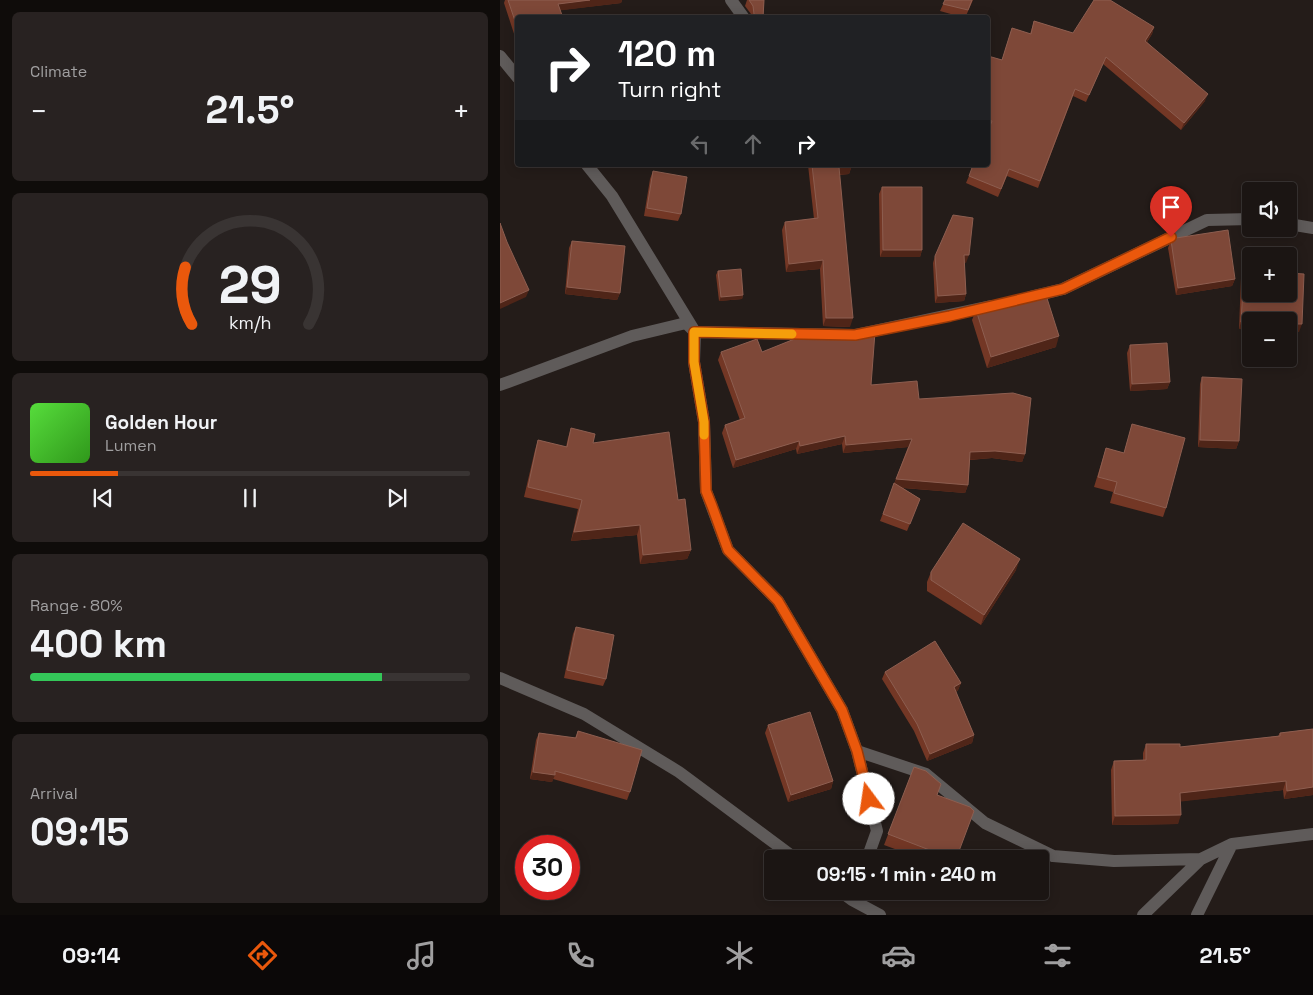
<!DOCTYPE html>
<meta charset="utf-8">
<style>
:root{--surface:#1b1513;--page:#282221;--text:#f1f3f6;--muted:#a09fa0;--line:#393433;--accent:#ea580c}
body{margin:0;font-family:"Space Grotesk",sans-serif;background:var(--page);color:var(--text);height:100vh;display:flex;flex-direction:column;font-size:19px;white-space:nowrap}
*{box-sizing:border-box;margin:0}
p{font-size:16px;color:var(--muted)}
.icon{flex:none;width:28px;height:28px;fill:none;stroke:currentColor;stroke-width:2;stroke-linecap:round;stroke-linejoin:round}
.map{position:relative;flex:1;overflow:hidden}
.drawer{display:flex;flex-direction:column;gap:12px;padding:12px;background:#0f0c0a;width:500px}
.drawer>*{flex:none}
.hud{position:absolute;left:15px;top:15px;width:475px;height:152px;border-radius:5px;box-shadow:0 2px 12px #0003,0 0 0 1px var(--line);background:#202124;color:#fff;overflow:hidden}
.controls{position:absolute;left:742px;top:182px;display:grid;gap:10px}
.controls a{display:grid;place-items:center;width:55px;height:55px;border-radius:5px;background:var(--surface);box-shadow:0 2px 12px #0003,0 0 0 1px var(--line);font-size:25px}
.speed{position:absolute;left:15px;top:835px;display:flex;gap:10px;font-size:25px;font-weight:700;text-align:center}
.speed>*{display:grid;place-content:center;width:65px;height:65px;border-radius:50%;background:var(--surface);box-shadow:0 2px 12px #0003,0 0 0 1px var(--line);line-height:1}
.speed .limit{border:8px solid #d22;background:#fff;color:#111}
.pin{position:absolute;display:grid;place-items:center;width:42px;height:42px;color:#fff;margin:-51px -21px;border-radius:50% 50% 50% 0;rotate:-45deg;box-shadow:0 0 5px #0007}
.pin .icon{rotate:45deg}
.me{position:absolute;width:55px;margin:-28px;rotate:346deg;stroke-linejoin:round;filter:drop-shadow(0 0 4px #0008)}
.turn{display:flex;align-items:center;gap:18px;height:105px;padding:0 20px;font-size:22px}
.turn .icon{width:65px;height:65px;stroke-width:2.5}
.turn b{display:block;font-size:35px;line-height:42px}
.lanes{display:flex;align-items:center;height:48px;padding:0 20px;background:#0003;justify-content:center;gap:25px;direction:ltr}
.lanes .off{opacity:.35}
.big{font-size:38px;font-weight:700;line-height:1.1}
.drawer .tile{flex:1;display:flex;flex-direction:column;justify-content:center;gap:8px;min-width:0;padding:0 18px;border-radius:8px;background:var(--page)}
.drawer .dial{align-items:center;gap:0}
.dial svg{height:130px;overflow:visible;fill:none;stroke:var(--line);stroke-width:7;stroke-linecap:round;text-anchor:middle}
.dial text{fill:var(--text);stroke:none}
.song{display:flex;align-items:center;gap:15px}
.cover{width:60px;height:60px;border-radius:8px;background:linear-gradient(135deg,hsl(110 70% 55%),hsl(110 70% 35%))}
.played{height:5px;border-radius:2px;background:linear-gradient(90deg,var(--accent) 20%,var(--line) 20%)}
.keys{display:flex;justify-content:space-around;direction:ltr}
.heat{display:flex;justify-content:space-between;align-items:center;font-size:28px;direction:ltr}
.charge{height:8px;border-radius:4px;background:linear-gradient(90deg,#34c759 80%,var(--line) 0)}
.trip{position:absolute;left:264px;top:850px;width:285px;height:50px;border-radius:5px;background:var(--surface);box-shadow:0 2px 12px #0003,0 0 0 1px var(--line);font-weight:700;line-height:50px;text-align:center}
.dock{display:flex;height:80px;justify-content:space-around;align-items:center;background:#0b0808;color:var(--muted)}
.dock .icon{width:35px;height:35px}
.dock .current{color:var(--accent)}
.dock b{font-size:22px;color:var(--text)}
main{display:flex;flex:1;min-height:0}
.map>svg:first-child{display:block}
</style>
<main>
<section class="drawer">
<div class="tile"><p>Climate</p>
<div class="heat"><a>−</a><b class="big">21.5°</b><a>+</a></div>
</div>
<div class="tile dial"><svg viewBox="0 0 100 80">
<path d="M14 69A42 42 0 1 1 86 69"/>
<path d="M14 69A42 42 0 0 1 10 34" stroke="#ea580c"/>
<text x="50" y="56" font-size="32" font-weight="700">29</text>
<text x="50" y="72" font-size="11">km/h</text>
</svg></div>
<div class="tile">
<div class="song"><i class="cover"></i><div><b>Golden Hour</b><p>Lumen</p></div></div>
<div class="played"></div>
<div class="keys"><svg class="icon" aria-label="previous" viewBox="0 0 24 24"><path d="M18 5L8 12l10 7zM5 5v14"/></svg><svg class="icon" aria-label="pause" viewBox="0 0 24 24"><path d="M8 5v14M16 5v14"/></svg><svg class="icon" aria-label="next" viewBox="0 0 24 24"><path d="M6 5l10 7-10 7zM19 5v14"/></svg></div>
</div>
<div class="tile"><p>Range · 80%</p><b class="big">400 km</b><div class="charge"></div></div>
<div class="tile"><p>Arrival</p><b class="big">09:15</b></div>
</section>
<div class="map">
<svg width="813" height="915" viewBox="0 0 813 915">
<rect width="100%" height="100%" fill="#241c19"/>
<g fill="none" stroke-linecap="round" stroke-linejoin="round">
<!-- street -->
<path stroke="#5f5b5a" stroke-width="12" d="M231 0 244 18
M0 56 18 78
M87 165 112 196 195 332 194 362 204 422 206 491 228 550 278 601 342 710 357 751 377 831 367 859
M789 224 813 228
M530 297 563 289 707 220 751 219
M0 385 132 336 186 323 195 332 355 335 491 306
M0 678 84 714 179 772 296 859
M357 751 426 774 485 823 553 856 614 861 701 859
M340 891 352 900 380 915
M643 915 701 859 732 844 813 834
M697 915 732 844"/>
</g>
<!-- wall -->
<path fill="#733725" d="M5 0H122L121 3 61 10 18 18V46L4 3Z
M247 0H264L263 18 251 16V14L245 6Z
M445 0H473L465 18 440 11Z
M534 21 573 33 654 27 652 34 647 42 705 101 681 130 603 64 586 102 573 96 538 188 507 176 498 197 466 183 489 128H488V56L502 60 512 28 530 34Z
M308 165H352L349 174 339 175 350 327 323 326 320 269 286 272 282 230 285 222 314 219Z
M153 171 181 214 178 221 144 216 150 179Z
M382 187 422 250 420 257H380L379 194Z
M671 240 735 279 732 286 676 295 668 248Z
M72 241 120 293 117 300 65 294 69 248Z
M435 256 466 263 464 262 466 294 464 301 435 303 433 263Z
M218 271 243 295 242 299 219 301 216 275Z
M744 271 799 332 739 329 741 278Z
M476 310 556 347 487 368 472 320Z
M630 345 670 382 667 389 630 391 627 353Z
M221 352H262L419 399 525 454 522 462 492 458 470 460 468 485 465 493 403 488 420 499 407 531 380 521 408 447 343 453 342 444 297 454 296 449 233 468 222 433 225 425 240 420 218 360Z
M702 377 739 441 736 449 698 447 700 384Z
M632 424 666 508 663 517 610 503 613 492 594 487 606 448 624 453Z
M71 428 178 500 191 550 187 559 140 564 137 535 71 541 78 509 24 497 35 450 38 440 66 447 68 438Z
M516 570 481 625 427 591V582L431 572Z
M76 627 106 679 103 686 64 678 73 634Z
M385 672 461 683 458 690 456 692 474 735 472 743 427 761 414 731 382 679Z
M268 725 333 781 331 789 288 802 265 733Z
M813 729V795L784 799 783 790 681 801 678 824 612 825 611 770 614 761 643 760V753L646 744 680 747 778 736 780 733Z
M78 731 130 792 127 800 53 779 52 782 30 779 36 740 39 733 75 738Z
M414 767 437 795 456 859H422L384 845Z"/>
<!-- shaded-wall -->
<path fill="#4f2518" d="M90 0H122L121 3 56 11 58 4Z
M654 27 652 34 643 48 645 41Z
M708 94 705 101 681 130 684 123Z
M352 165 349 174 336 175 339 167Z
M383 250H422L420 257H380Z
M464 255H469L466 263 461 262Z
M323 260 320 269 286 272 289 264Z
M735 279 732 286 676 295 678 288Z
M67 287 120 293 117 300 65 294Z
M29 290 26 297 0 309V303Z
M466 294 464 301 435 303 438 296Z
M243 295 242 299 219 301 221 297Z
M326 318H353L350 327 323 326Z
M741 322H751V329H739Z
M789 324H802L799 332 789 331Z
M559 336 556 347 487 368 491 357Z
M670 382 667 389 630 391 632 384Z
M345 436 342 444 297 454 300 446Z
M412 439 409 447 343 453 346 445Z
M700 440 739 441 736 449 698 447Z
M299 441 296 449 233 468 236 460Z
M495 451 525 454 522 462 492 458 467 460 470 452Z
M396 479 468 485 465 493 393 487Z
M140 525 137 535 71 541 74 532Z
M191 550 187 559 140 564 143 555Z
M520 559 516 570 481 625 484 615Z
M461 683 458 690 451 695 454 687Z
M474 735 472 743 427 761 430 754Z
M33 772 55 775 52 782 30 779Z
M333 781 331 789 288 802 291 795Z
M786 781 783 790 677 802 680 793Z
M813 787V795L784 799 787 791Z
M681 815 678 824 612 825 615 816Z"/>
<!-- building -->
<path fill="#7e4838" stroke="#8d5e50" d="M8 0H90L58 4 63 18H18V30Z
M249 0H264L263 18H249L254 14 253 6Z
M445 0H472L468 10 443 4Z
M594 0H610L654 27 645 41 708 94 684 123 606 57 589 95 575 89 540 181 509 169 501 189 469 176 473 165H488V131L492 121 488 120V56L502 60 512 28 531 34 534 21 573 33Z
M312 165H352L339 167 353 318H326L323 260 289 264 285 222 318 218Z
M153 171 187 177 181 214 147 208Z
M382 187H422V250H383Z
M453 215 473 218 469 255H464L466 294 438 296 435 256Z
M0 223 7 242 29 290 0 303Z
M728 230 735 279 678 288 671 240 676 238Z
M72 241 125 246 120 293 67 287Z
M241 269 243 295 221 297 218 271Z
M744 271H751V294H789V273L804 274 802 324H789V321L741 322Z
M545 292 559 336 491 357 476 310Z
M375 332 371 385 417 381 419 399 513 393 531 398 525 454 495 451 470 452 468 485 396 479 412 439 346 445 345 436 300 446 299 441 236 460 225 425 245 418 221 352 257 339 262 352 307 334 358 335Z
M667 343 670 382 632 384 630 345Z
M702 377 742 379 739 441 700 440Z
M632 424 685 438 666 508 614 493 617 482 598 477 606 448 624 453Z
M71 428 95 434 93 443 169 432 178 500 185 499 191 550 143 555 140 525 74 532 82 500 28 487 38 440 67 447Z
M394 483 420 499 410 524 383 514Z
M463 523 520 559 484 615 431 580V572Z
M76 627 114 635 106 679 67 670Z
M435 641 461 683 454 687 474 735 430 754 417 724 385 672Z
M310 712 333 781 291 795 268 725Z
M813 729V787L787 791 786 781 680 793 681 815 615 816 614 761 646 760V744H680V747L780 736V733Z
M78 731 142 750 130 792 55 771V775L33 772 39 733 76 738Z
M414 767 426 771 441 784 437 795 470 807 474 811 456 859H453L388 834Z"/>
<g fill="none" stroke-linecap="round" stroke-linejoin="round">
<!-- route casing -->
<g stroke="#983908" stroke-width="12">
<path id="route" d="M369 799 357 751 342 710 278 601 228 550 212 506 206 491 204 422 194 362V332L355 335 450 316 563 289 671 237"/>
</g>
<!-- route -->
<use href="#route" stroke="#ea580c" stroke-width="9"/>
<!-- slow -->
<path stroke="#f59e0b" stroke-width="9" d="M204 435V422L194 362V332L292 334"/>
</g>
</svg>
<div class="controls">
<a><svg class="icon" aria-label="sound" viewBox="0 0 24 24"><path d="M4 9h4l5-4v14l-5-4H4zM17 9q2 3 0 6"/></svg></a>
<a>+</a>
<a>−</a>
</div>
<div class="speed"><div class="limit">30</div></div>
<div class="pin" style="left:671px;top:237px;background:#d93025"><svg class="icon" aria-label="arrive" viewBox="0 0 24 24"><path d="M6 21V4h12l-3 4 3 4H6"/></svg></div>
<svg class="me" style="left:369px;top:799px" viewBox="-20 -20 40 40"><circle r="19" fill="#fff"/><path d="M0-13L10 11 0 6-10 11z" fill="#ea580c"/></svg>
<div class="trip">09:15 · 1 min · 240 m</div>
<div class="hud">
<div class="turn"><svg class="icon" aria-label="right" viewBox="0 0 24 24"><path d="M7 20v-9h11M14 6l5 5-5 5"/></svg><div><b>120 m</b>Turn right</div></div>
<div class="lanes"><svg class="icon off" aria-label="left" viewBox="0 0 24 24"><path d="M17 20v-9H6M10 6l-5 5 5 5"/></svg><svg class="icon off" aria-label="ahead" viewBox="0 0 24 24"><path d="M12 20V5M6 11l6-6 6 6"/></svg><svg class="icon" aria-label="right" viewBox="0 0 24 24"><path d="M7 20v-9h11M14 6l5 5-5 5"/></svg></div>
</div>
</div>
</main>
<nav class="dock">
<b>09:14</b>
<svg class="icon current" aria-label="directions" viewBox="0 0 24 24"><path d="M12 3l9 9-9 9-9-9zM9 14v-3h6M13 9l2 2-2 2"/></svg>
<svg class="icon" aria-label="music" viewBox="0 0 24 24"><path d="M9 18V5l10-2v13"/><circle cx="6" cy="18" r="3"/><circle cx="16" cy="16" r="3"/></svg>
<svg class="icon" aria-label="phone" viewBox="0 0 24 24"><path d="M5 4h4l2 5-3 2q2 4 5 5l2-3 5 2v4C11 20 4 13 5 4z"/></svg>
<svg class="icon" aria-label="climate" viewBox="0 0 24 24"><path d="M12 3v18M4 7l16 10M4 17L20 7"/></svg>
<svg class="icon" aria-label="car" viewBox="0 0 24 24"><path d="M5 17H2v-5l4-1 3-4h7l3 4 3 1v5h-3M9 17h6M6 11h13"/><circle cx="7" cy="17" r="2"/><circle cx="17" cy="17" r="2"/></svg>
<svg class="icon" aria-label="filters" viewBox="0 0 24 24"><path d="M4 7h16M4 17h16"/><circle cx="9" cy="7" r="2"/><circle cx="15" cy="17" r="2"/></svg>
<b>21.5°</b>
</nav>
